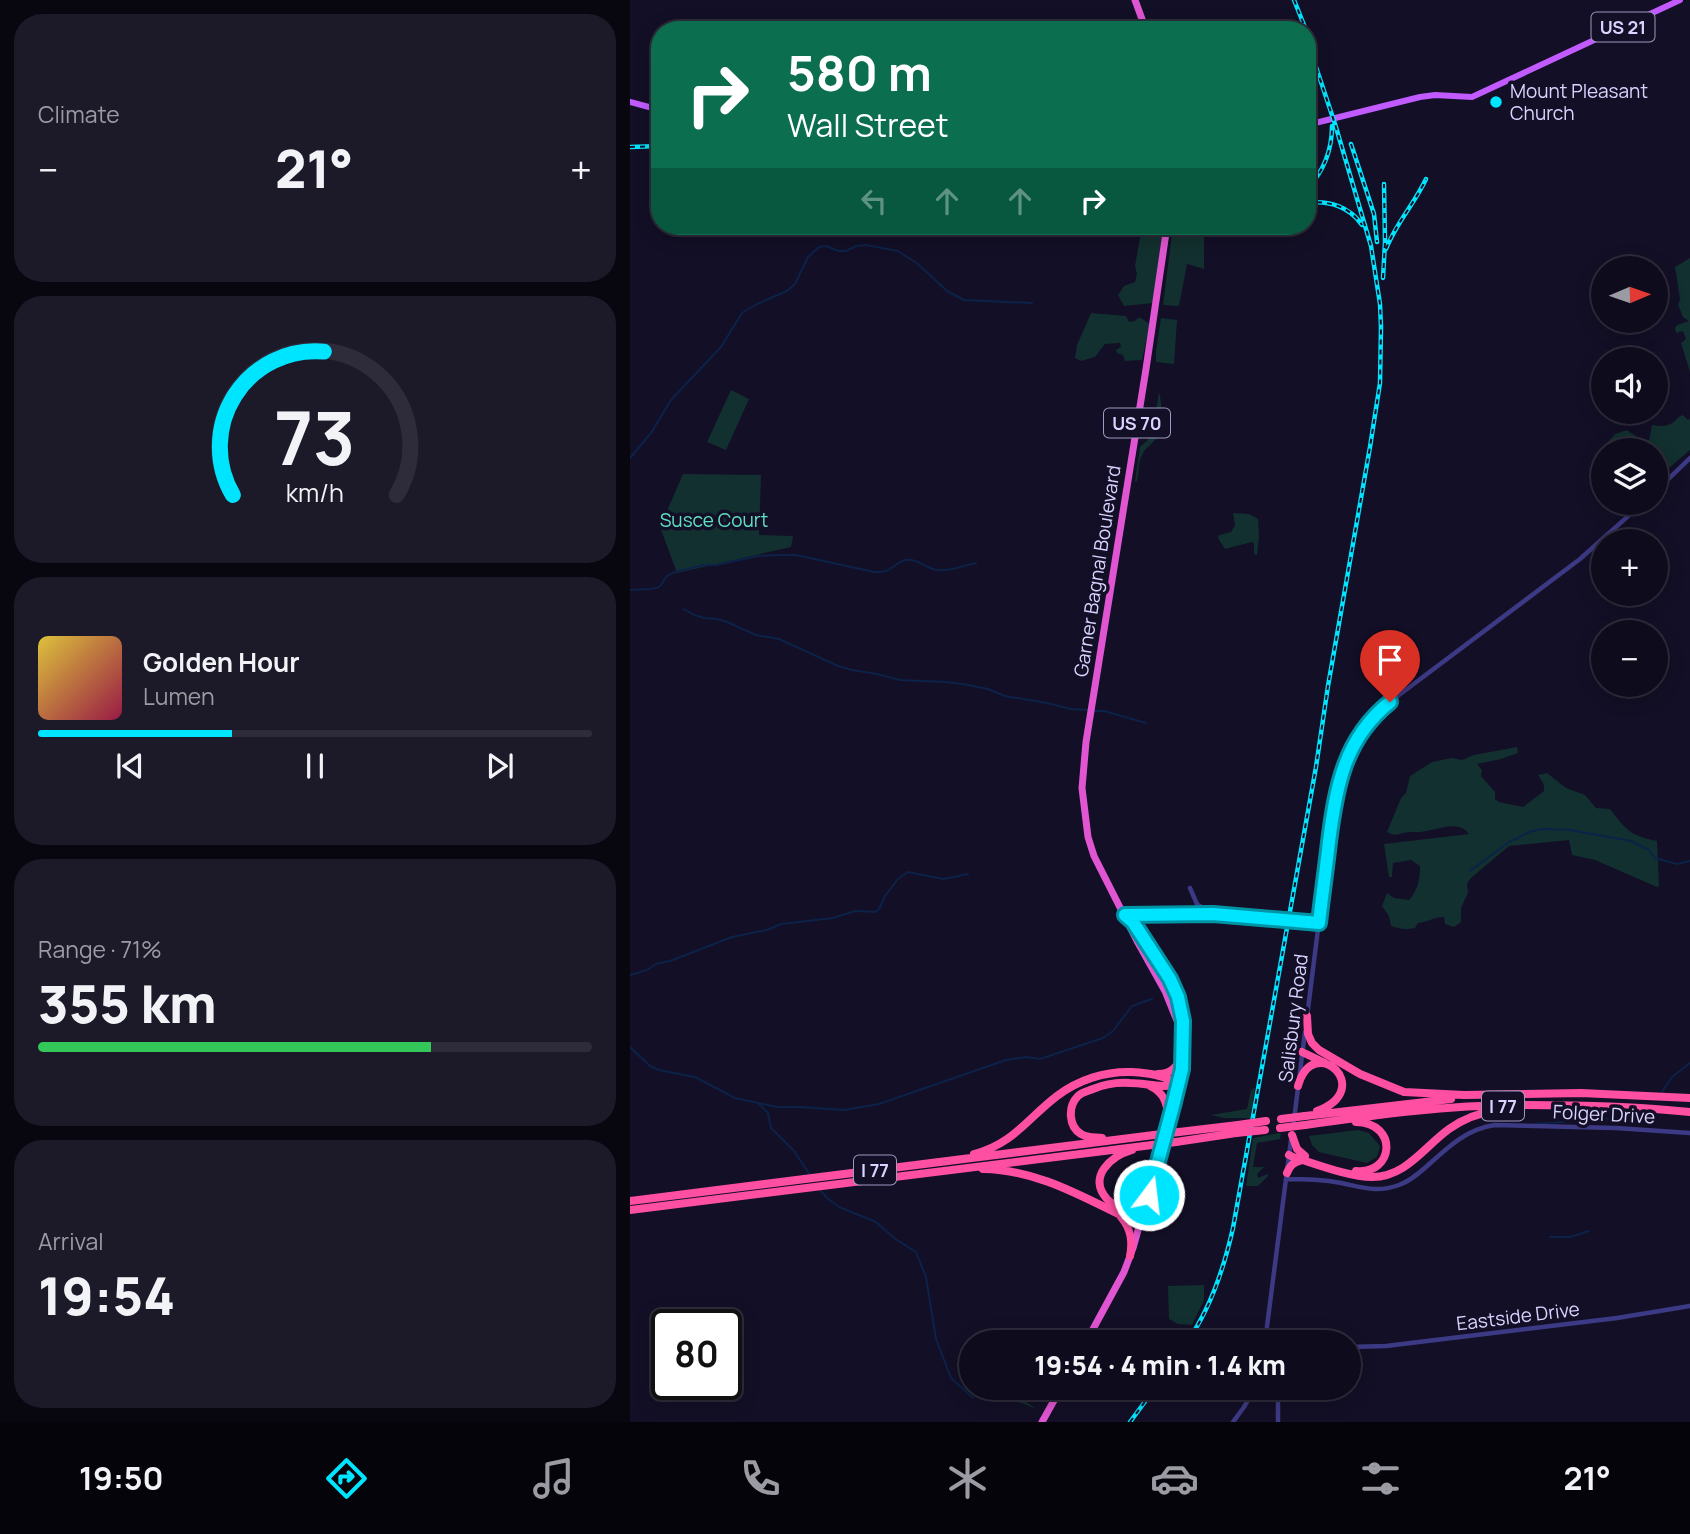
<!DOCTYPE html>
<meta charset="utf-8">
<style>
:root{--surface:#0e0b1c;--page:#1c1929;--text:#f1f3f6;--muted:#9b9ba3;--line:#2e2b3b;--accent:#00e5ff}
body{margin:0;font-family:Manrope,sans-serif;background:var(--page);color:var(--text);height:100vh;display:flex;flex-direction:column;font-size:26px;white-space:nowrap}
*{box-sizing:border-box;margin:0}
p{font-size:23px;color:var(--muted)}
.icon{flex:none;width:38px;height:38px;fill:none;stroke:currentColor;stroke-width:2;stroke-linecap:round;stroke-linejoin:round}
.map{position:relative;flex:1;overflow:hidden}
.panel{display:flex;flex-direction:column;gap:14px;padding:14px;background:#08060f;width:630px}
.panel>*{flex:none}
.guide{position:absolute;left:21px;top:21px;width:665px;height:214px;border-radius:28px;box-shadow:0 4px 18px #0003,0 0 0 2px var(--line);background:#0b6e4f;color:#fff;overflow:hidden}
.needle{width:46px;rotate:88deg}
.tools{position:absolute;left:961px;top:256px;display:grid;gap:14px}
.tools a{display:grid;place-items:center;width:77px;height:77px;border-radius:50%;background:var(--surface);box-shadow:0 4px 18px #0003,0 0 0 2px var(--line);font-size:35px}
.speed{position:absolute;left:21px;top:1309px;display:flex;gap:14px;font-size:35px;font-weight:700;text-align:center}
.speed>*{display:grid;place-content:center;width:91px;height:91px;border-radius:50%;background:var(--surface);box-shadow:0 4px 18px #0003,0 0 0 2px var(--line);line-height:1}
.speed .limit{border:4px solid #111;border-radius:10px;background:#fff;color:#111}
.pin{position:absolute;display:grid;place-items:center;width:60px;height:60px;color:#fff;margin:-72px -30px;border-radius:50% 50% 50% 0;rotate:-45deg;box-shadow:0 0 7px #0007}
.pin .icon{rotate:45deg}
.me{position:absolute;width:77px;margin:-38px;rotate:15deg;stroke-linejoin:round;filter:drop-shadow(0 0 5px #0008)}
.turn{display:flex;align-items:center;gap:24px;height:147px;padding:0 21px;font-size:32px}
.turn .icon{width:91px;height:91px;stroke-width:2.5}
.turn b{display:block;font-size:49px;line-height:60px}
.lanes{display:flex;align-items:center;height:66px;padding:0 21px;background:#0003;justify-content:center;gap:35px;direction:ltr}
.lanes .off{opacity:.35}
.big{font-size:52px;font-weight:800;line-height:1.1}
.panel .tile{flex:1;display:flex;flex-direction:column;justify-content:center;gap:10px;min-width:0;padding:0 24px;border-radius:28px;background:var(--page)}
.panel .dial{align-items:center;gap:0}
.dial svg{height:182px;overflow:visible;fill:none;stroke:var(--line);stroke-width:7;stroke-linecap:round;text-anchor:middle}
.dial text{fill:var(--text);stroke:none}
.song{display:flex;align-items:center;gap:21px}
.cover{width:84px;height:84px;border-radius:10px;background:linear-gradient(135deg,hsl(50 70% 55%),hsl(340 70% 35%))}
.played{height:7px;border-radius:4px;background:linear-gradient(90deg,var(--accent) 35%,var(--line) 35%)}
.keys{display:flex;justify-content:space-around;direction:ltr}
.heat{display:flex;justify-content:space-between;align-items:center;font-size:38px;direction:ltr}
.charge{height:10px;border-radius:5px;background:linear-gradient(90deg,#34c759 71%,var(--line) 0)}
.trip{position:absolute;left:329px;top:1330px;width:402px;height:70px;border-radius:35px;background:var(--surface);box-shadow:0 4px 18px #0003,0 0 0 2px var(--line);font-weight:800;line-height:70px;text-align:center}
.tab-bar{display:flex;height:112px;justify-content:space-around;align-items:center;background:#06040b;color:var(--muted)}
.tab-bar .icon{width:49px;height:49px}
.tab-bar .current{color:var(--accent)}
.tab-bar b{font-size:32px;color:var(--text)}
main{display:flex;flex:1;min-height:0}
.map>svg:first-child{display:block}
</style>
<main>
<section class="panel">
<div class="tile"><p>Climate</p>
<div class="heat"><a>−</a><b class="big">21°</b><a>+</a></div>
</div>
<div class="tile dial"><svg viewBox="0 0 100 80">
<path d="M14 69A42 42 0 1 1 86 69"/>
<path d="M14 69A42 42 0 0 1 54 6" stroke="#00e5ff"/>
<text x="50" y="56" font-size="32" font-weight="700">73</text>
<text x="50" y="72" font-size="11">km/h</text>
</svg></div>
<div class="tile">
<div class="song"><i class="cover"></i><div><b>Golden Hour</b><p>Lumen</p></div></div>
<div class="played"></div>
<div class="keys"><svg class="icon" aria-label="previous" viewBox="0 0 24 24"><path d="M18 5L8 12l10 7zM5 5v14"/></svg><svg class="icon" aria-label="pause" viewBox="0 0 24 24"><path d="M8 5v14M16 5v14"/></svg><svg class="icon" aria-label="next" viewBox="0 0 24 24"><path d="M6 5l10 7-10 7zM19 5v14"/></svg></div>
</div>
<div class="tile"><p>Range · 71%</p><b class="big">355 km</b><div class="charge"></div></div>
<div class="tile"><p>Arrival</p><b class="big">19:54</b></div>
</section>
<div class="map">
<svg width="1060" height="1422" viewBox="0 0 1060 1422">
<rect width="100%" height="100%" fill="#130f26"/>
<!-- green -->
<path fill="#12302f" d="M512 226H533L524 303 494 306 488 295 494 286 505 282 507 274 505 266Z
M543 226H574V269L557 264 549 306 533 305Z
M1060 258V372L1051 343 1056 339 1053 331 1046 333 1045 328 1047 325 1059 321 1053 317 1048 305 1050 299 1045 267Z
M461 313 496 316 499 322 505 321 508 318H511L520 324 512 360 495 361 493 355 487 353 486 350 491 347 490 343 475 344 465 357 451 361 445 358 447 345Z
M531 318 547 320 544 364 526 362V351Z
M101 390 119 399 96 450 77 442Z
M529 392C532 403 533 424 528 436 524 443 516 447 513 453 508 461 509 472 507 481L505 482 510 447 518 440 523 430Z
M1053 415 1058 420 1060 419V450L1032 474 1026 464V450H979L977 443 985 434 997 430 1010 439 1019 440 1022 425C1029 426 1036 427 1042 423 1047 420 1047 417 1053 415Z
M53 474 131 475 129 535 163 536 161 547 47 573 30 527Z
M603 513 619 514 628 519 629 536 627 555 624 554V543L622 542 595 549 588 538 589 535 601 532 605 525Z
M887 747 888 753 871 759 847 764 852 770 851 776 865 792V799L869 802 893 807 914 791V785L908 775 917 773 936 788 955 795 966 808 980 809C996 830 1001 836 1027 841L1029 886 1027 887 965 860 942 855 939 840 879 846 841 878 837 884 838 893 831 908V922L824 927 815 924 814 917C804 917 797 922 788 923L785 928C776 930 769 929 761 926L759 916 752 906 757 893 764 898 779 900C788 890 790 879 790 866L781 860 763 863 762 877H759L754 844 839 834C829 820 810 829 796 831 789 833 781 831 773 833 766 835 764 836 757 832L771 798 776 793 780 776 802 762 822 758 832 760 844 755Z
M625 1088 620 1118H594L581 1115 617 1109 621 1090Z
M728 1130 739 1133 750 1146 747 1157 737 1163 689 1152 682 1145 679 1136Z
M649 1133 651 1134 650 1139 627 1143 623 1167H634L627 1174 628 1178 638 1174V1176L628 1186H616L623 1138Z
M574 1285V1300L562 1325 548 1324 539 1319 538 1286Z
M342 1388H367L378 1393 382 1392 406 1409C399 1406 391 1402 383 1401 366 1400 357 1401 342 1392Z"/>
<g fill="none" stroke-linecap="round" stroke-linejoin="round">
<!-- stream -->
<path stroke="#0c2248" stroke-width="2" d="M0 458 21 433 41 400 91 347 112 313 125 305 157 291 165 284 178 257 189 247 196 246 209 251H216L226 246 236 245 268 251 288 264 317 291 334 300 402 303
M0 590C6 589 25 590 29 587 36 582 31 577 45 572L74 565H86L128 556 148 555H166L244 572C264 573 263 563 275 560 287 558 296 568 307 570 321 572 333 565 346 563
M54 609 64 615 74 618 87 619 97 622 126 635 149 639 208 666 222 670 247 674 270 680 316 682 333 684 358 689 375 696 417 703 441 709 458 710
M463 711H474L516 723
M840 871 879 842 902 831 914 829 940 830 1001 841 1019 850 1025 858 1047 864 1060 861
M0 975 17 970 26 964 43 960 102 937 137 930 151 924 203 918 225 911 245 912 249 909 255 896 268 879 278 872 313 879 338 874
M0 1047 20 1066 29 1070 65 1077 105 1098 147 1107H171L214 1110 249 1104 376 1060 397 1057 410 1059 473 1038 483 1031 502 1006 522 999
M1032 1092 1042 1077 1060 1063
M129 1104 138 1113 141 1128 164 1151 180 1175
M904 1124 1013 1116 1018 1111
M191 1191 197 1198 209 1207 246 1222 264 1238 286 1252 296 1277 306 1339 321 1378 343 1398
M920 1237H940L959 1231"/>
<!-- tertiary -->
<path stroke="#3d3a85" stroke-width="4.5" d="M1026 491 1060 458
M560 888 567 904 579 912
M495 915 583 914 689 923
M677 1017 703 809C711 769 721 740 749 710L950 559 1014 502
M663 1128 675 1032
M656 1179C672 1179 689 1179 705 1182 730 1186 744 1194 769 1185 780 1181 788 1174 796 1167 817 1148 836 1129 865 1125L986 1128 1060 1133
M635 1342 661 1140
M719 1347 756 1346 987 1318 1060 1306
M603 1422 614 1407 625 1388
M648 1422V1388"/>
<!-- primary -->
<path stroke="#c25bff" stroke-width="6" d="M0 102 30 110
M677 125 790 97 805 95 842 97 1050 0"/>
<!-- trunk -->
<path stroke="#e055d1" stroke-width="7" d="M505 0 516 30
M537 226 516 369 456 742 452 788 458 837 464 856 507 941 535 991 552 1033
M456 1342 494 1272 503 1248 543 1106 552 1068 553 1021 548 997 531 964 503 922 498 918
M412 1422 431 1388"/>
<!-- motorway -->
<path stroke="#ff4fa3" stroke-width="8" d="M677 1016 678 1034 682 1043 689 1050 730 1074 774 1092 834 1095 951 1093 1060 1098
M672 1052 695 1063
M528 1074C542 1074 548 1066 553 1053
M520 1086C535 1093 537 1104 539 1119
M668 1086C683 1031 747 1089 687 1111
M675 1116 821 1099
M726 1122C769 1123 764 1175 726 1171
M675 1125C745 1115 817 1105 888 1105 945 1105 1003 1106 1060 1112
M549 1132 608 1125
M662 1135 667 1149 675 1156
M472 1138C466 1137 457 1138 451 1134 438 1126 438 1106 448 1096 452 1092 458 1091 463 1089 475 1084 487 1082 500 1083 516 1083 533 1089 548 1084
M546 1142 606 1133
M344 1154C383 1144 398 1118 427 1096 448 1080 475 1071 502 1072 519 1073 533 1075 548 1084
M659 1155 663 1157C686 1164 719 1177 742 1177 776 1177 794 1147 819 1129 832 1120 848 1113 864 1111
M353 1169C410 1170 454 1198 505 1222H511
M657 1173C660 1165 664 1162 672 1160
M0 1201 524 1135
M488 1206C501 1209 510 1203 519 1194
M0 1210 522 1145
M500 1214C492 1210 483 1205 477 1199 457 1177 481 1156 502 1150
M491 1217C501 1229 503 1241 500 1256"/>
<!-- rail casing -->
<g stroke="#00e5ff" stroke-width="4.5">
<path id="rail" d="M664 0 676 30
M721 144 744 214 747 242
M0 147 30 146
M677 189C694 171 702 150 702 126
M677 203C699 200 720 207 732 225
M756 249C766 223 785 203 796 179
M753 278 755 242 754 184
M557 1342C581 1308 594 1268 603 1228L686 767 698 686 740 447 750 383 751 327 750 304 741 246 705 124 677 40
M500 1422 525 1388"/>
</g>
<!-- rail -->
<use href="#rail" stroke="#130f26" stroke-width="2" stroke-dasharray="5" stroke-linecap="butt"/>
<!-- motorway-bridge -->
<path stroke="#ff4fa3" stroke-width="8" d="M651 1119 675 1116
M608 1125 636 1121
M650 1128 675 1125
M606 1133 635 1130
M524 1135 549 1132
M522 1145 546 1142"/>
</g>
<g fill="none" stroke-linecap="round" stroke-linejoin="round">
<!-- route casing -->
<g stroke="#0095a6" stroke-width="18">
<path id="route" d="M519 1195 543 1106 552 1069 553 1021 548 997 540 979 503 922 495 915 583 914 689 923C692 896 696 869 699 842 706 787 714 739 760 702"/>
</g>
<!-- route -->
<use href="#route" stroke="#00e5ff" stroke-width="12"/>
</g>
<!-- markers -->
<circle fill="#00e5ff" stroke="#130f26" stroke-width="2.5" cx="866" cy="102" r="7"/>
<g text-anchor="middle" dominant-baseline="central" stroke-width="7" stroke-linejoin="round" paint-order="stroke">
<!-- shield labels -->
<g fill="#130f26" stroke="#9e99be" stroke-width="2">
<rect x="961.5" y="12.5" width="63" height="29" rx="5"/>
<rect x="474" y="408.5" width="66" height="29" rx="5"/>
<rect x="852" y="1091.5" width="42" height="29" rx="5"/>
<rect x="224" y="1155.5" width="42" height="29" rx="5"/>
</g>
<g font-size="18" font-weight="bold" fill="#d9d4ff">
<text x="993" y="27">US 21</text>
<text x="507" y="423">US 70</text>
<text x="873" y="1106">I 77</text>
<text x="245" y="1170">I 77</text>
</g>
<!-- poi labels -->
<g font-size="19" fill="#d9d4ff" stroke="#130f26" text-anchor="start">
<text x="880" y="91">Mount Pleasant<tspan x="880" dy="22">Church</tspan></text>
</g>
<!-- park labels -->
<g font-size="19" fill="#5fe0c0" stroke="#130f26">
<text x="84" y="520">Susce Court</text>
</g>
<!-- street labels -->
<g font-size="19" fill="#d9d4ff" stroke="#130f26">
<text transform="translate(467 571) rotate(-81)">Garner Bagnal Boulevard</text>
<text transform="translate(663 1018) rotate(-83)">Salisbury Road</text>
<text transform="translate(974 1114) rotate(3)">Folger Drive</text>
<text transform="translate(888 1316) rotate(-7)">Eastside Drive</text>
</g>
</g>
</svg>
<div class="tools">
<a><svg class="needle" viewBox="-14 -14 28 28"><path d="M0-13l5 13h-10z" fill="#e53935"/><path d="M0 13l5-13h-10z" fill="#9b9ba3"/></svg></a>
<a><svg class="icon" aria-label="sound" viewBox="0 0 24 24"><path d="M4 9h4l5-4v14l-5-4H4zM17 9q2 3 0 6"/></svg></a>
<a><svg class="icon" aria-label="layers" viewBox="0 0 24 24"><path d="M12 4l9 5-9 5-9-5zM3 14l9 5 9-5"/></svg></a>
<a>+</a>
<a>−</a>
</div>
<div class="speed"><div class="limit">80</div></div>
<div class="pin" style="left:760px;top:702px;background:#d93025"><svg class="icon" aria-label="arrive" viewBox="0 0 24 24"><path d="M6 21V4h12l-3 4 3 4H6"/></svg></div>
<svg class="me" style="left:519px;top:1195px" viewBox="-20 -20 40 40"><circle r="17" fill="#00e5ff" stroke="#fff" stroke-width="3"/><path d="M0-11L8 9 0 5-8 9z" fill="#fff"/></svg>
<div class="trip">19:54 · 4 min · 1.4 km</div>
<div class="guide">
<div class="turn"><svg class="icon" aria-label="right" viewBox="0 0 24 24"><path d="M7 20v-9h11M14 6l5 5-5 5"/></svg><div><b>580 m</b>Wall Street</div></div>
<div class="lanes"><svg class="icon off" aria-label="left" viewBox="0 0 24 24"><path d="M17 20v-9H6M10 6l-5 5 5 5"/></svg><svg class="icon off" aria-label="ahead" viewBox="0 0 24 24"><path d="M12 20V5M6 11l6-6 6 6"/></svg><svg class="icon off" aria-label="ahead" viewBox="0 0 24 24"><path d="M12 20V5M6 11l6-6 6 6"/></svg><svg class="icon" aria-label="right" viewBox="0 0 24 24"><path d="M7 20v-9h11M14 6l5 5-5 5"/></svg></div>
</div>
</div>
</main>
<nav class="tab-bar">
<b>19:50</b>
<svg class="icon current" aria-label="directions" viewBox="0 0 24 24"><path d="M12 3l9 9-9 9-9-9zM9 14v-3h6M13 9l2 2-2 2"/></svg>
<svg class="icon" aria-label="music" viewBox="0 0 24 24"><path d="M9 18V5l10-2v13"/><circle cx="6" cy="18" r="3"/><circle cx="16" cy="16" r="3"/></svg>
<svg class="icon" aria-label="phone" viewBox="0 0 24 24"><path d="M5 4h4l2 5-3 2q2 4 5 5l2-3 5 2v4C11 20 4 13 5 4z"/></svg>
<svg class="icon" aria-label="climate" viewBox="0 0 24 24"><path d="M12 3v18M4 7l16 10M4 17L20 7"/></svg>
<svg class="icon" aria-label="car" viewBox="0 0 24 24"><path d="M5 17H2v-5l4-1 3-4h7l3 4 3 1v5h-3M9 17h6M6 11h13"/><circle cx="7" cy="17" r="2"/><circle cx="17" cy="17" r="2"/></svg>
<svg class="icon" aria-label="filters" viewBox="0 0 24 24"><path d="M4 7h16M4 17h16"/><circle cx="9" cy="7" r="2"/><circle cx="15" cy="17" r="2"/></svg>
<b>21°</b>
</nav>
